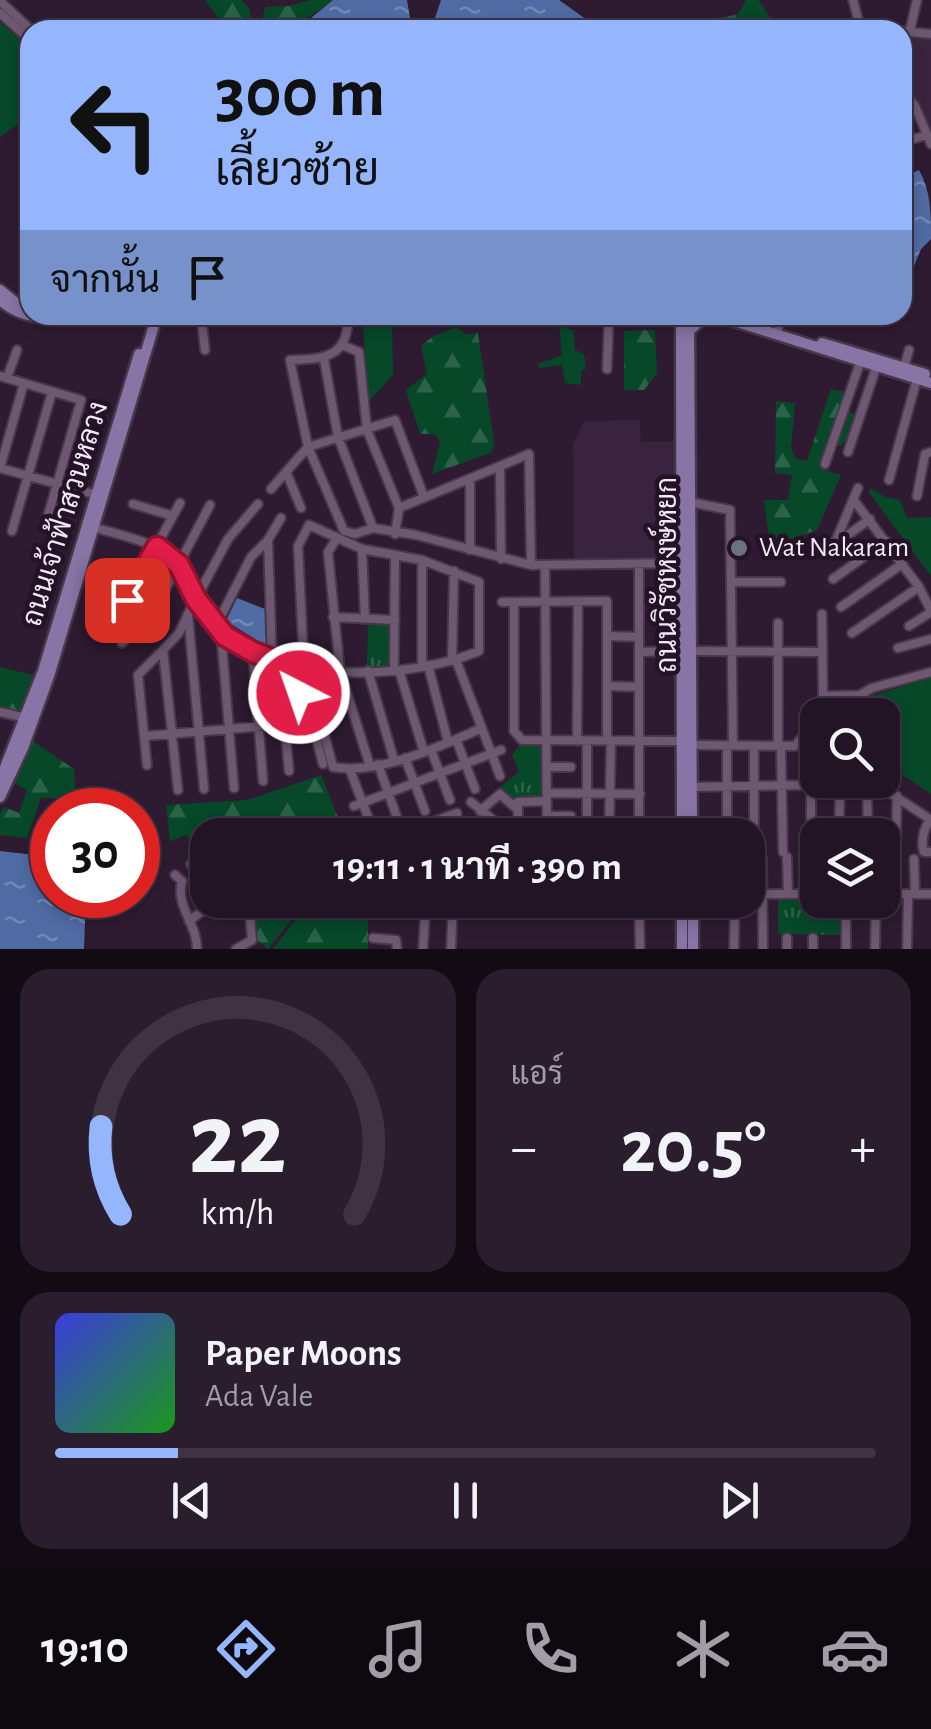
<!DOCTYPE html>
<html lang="th">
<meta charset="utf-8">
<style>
:root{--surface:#221425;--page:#2a1d2d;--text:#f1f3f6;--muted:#a29ea7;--line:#3f3342;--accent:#95b6fd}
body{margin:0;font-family:"Alegreya Sans",Sarabun,sans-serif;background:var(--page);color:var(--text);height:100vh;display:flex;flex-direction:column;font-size:38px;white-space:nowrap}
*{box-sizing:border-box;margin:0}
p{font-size:32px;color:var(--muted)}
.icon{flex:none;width:55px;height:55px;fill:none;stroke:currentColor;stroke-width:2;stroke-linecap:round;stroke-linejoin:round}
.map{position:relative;height:949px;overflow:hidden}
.sheet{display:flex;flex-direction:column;gap:20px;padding:20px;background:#130b14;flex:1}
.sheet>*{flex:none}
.banner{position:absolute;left:20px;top:20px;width:892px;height:305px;border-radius:30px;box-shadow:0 5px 15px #0003,0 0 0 2px var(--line);background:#95b6fd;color:#111;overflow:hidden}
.buttons{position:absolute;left:800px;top:698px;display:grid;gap:20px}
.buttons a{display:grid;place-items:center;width:100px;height:100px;border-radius:20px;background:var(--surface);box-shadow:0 5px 15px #0003,0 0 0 2px var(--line);font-size:50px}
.speed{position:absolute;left:30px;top:788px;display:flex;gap:20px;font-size:50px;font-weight:700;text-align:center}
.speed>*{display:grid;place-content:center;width:130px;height:130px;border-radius:50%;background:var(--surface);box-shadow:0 5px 15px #0003,0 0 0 2px var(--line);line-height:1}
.speed .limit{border:15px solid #d22;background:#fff;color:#111}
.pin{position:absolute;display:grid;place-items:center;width:85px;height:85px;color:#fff;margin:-42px;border-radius:20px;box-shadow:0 5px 15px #0006}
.me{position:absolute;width:110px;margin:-55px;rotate:319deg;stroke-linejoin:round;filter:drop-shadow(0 0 8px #0008)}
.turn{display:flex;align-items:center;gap:35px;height:210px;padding:0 30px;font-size:45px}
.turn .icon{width:130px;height:130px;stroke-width:2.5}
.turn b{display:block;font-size:70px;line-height:85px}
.then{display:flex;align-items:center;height:95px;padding:0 30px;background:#0003;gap:20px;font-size:38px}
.big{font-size:75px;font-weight:700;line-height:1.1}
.sheet .tile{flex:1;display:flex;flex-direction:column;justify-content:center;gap:15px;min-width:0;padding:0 35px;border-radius:30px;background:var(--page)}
.sheet .dial{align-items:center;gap:0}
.dial svg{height:260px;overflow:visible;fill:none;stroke:var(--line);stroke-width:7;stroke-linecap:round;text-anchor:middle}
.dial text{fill:var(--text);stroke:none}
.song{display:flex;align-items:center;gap:30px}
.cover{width:120px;height:120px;border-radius:15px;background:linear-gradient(135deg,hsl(240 70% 55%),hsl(120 70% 35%))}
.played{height:10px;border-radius:5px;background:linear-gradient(90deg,var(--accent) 15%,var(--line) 15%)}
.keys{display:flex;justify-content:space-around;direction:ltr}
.heat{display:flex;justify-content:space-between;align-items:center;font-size:55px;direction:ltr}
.sheet .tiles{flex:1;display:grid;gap:20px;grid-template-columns:1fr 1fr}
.tile:last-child{grid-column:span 2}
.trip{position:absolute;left:190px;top:818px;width:575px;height:100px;border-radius:30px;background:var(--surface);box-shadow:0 5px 15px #0003,0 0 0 2px var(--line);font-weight:700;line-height:100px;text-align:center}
.tabs{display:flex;height:160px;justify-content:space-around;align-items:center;background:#0e080f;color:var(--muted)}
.tabs .icon{width:70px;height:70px}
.tabs .on{color:var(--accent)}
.tabs b{font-size:45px;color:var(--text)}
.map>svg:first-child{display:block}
</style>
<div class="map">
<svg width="931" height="949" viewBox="0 0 931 949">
<defs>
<pattern id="forest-firs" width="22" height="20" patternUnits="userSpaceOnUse" patternTransform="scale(2.5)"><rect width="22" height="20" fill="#074829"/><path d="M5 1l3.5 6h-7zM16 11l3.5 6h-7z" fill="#2c6249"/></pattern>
<pattern id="park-tufts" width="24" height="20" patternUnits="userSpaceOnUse" patternTransform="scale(2.5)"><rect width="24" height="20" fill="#074829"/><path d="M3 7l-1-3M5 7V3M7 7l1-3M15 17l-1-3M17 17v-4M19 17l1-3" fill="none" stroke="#2c6249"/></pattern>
<pattern id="water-ripples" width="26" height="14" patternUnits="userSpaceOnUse" patternTransform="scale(2.5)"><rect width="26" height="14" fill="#506ba4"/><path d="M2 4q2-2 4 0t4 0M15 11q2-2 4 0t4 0" fill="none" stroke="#7287b6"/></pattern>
</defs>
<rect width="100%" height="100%" fill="#2e1b31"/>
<!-- built -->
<path fill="#3a233e" d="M902 34 931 38V135L903 85Z
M640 420 641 442H679L681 559 574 561 573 445 584 421Z"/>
<!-- grass -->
<path fill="#074829" d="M0 22 30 48V116L0 137Z
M362 315H392L393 375 369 401Z
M559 325 574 331 575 350 584 354 586 369 581 371V385L565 383 562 365 539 368 538 364 562 355Z
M871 488 885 497 900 500 907 518 931 517V576L868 491Z
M931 678V794L883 762 882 715H850L864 698Z"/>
<!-- forest -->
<path fill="url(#forest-firs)" d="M205 0H241L249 7 253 30H227Z
M310 0H333C311 18 288 30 260 30L265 7 289 6Z
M746 0H759L770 18 741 30H659L672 22 687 25C702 17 720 20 738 14Z
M456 327 465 334 478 333 494 443 492 452 432 474 440 442 435 434H420L406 390 427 374 421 346 432 337Z
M655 330 657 374 644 390H624V331Z
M831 389 846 392 845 410 857 415 852 437 847 438 841 446 831 445 824 470 841 475 817 530 788 540 782 552 771 553 764 500H788L792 475 775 473 776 401 795 403 791 448 796 459 807 461Z
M0 667 33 675 20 714 0 709Z
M31 740 74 769 76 798H41L27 838 0 835V814L4 807 19 813 27 790 14 783Z
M321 775 345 835H208L207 857 186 835 170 841 166 805 247 800Z
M257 900H307L268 949 256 939Z
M311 900H350L358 908 368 909V949H273Z"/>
<!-- park -->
<path fill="url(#park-tufts)" d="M368 622H393L392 667H367Z
M522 742H546L545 800 511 802 499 788 519 772 512 755Z
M778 897 844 900 843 935 778 934Z"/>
<!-- water -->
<path fill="url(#water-ripples)" d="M333 0H407L412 30H278L311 18Z
M441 0H559L597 27 611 26 615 30H434L433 24Z
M903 165 910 174 919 170C931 191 931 214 931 239L921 249 908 281 903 283Z
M237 598 265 609 268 647 226 621Z
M0 851 52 857V895H86L84 949H0Z"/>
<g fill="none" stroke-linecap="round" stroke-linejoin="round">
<!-- minor casing -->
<g stroke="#47374a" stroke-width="12">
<path id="minor" d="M853 0 861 30
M0 1 31 30
M0 13 30 40
M860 27 931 34
M910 30 917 0
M902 90 915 106 931 144
M902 142 927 135
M201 315 205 350
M348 315C349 358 324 359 290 360L308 447 344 531 355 534 373 528 416 535 531 565 682 563
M778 329 781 315
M342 345 359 352 367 430 399 508 395 534
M324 359 338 437 373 528
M904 368 909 350
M607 369 609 315
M0 376 81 400 47 519
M7 378 17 350
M848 452 876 368
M825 464 860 363
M500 466 501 559
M0 468 94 494
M0 468 24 383
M287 474 301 508
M470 480V550
M889 480 917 379
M271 489 308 447 395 420 424 497
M917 496 925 454 931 452
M853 499 919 587 931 611
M690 502 730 510 733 745
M180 503 127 600 113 612 122 643 151 617 210 505
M133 504 173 516
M399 508 529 454 531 565
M93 527C122 536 156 541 176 563 181 569 184 576 187 583 196 600 208 620 222 633 279 686 413 679 479 651V582L422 560 362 549 309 525 298 546 304 667
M12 531 52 392
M337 538 328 552 340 671 370 766
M268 540 272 659
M834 545 858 488
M362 549 365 619
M824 552 870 519
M639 564V835
M545 565 547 835
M112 569 139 578
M833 579 886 541
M731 582H781
M97 595 121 605
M502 602 607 601V741
M514 602V731L522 740 682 741
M841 607 902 564
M333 617 395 620
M778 623V746
M216 626 251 557 268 540 281 518
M909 626 931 612
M221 633 234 788
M852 633 919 587
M607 636 639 637
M898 648 931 639
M691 651 822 652
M639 652 681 651
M253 653 263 781
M456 660 500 776
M452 661 454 571
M279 662 289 771
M285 664 312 722 323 764
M428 665 448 742
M294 666 321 722 333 767C379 775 438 747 480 729
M422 666V560
M394 670 395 557
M399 670 424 752
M368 671 394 760
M608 686 639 687
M823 696 860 695 872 688 931 672
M0 712 26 718
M819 715 823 696 822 614
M145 736 312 722
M456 739 475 789
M577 741 578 602
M587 741V835
M691 745 795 746 818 717
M431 750 450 800
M754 751V850
M781 751 783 852
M405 758 425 811
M378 764 399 823
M147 765 138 675 163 650
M547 767H571
M350 770 373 830
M875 783 931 820
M867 784 868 835
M811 785V848
M691 787 877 784
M204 789 188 614 228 539 258 504
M178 790 163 650 179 633 188 614
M547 793 640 794
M471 802 512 835
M354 806 501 750
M518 810V835
M480 811 500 794 518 810V802L547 801
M547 816H571
M930 819C924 829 920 840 924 852H931
M429 835 430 823 457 813 456 835
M609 835 611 741
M727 835V750
M839 835 840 785
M896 847 897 796
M813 856V894
M787 857 788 894
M762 859 763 949
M914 859 915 894
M191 864 208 886
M175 875 182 881C175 906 197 923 197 949
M748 894H818
M882 894H931
M889 894 890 856
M639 900 640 949
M189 921 217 900
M373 938 396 940 397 949
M787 938V949
M813 938V949
M236 949 252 940 249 904 246 900
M423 949 426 900
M451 949 453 900
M734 949 735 900
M846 949V900
M875 949 876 900
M907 949 908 894"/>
</g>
<!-- major casing -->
<g stroke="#47374a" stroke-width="15">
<path id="major" d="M0 290 15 302 30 308
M0 300C21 318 41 319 68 315
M681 315 682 835
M689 315 692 835
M715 315 931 383
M689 331 704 317 717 316
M822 343 925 374
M0 780 43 671 139 354
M0 797 23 748 49 676 157 315
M682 900V949
M693 900V949"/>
</g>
<!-- minor -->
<use href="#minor" stroke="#6e5871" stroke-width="8"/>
<!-- major -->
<use href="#major" stroke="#8874a5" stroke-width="10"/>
</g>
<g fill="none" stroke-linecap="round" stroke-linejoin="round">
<!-- route casing -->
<g stroke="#92132f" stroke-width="25">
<path id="route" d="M127 600 157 547 179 565 196 599 225 636 253 652 285 664 299 693"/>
</g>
<!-- route -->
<use href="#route" stroke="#e11d48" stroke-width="18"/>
</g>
<!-- markers -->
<circle fill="#6b7280" stroke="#241227" stroke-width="4" cx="739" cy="548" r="10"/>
<g text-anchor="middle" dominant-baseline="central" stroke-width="9" stroke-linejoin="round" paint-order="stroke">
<!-- street labels -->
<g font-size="28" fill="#f4e7f6" stroke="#241227">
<text transform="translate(66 514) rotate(-73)">ถนนเจ้าฟ้าสวนหลวง</text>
<text transform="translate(668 575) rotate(-90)">ถนนวิรัชหงษ์หยก</text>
</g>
<!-- poi labels -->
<g font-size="28" fill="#f4e7f6" stroke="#241227" text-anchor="start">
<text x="759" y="548">Wat Nakaram</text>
</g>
</g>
</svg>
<div class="buttons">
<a><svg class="icon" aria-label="search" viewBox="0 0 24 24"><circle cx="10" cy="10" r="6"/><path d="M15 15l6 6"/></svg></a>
<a><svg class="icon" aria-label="layers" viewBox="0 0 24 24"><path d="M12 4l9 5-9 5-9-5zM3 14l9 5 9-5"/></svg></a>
</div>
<div class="speed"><div class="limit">30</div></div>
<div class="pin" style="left:127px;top:600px;background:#d93025"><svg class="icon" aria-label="arrive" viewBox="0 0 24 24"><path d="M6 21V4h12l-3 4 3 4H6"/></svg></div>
<svg class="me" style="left:299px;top:693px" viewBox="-20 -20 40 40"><circle r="17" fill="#e11d48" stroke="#fff" stroke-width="3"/><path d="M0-11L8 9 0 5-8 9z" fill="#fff"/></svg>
<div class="trip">19:11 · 1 นาที · 390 m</div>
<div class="banner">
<div class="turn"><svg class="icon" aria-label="left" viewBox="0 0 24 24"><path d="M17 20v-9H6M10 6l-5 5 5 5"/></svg><div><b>300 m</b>เลี้ยวซ้าย</div></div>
<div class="then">จากนั้น<svg class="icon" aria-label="arrive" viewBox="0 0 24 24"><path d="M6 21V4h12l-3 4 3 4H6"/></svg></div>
</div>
</div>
<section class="sheet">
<div class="tiles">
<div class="tile dial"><svg viewBox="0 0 100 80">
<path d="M14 69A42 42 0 1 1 86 69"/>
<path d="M14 69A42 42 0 0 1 8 42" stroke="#95b6fd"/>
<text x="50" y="56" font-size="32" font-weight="700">22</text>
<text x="50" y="72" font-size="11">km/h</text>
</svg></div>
<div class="tile"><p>แอร์</p>
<div class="heat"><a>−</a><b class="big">20.5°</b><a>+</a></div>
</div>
<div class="tile">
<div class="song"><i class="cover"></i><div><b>Paper Moons</b><p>Ada Vale</p></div></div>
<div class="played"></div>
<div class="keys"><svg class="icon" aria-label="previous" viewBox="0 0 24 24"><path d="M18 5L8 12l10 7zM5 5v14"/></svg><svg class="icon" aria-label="pause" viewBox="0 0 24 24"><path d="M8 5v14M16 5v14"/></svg><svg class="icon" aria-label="next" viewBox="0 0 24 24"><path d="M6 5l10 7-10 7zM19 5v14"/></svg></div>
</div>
</div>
</section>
<nav class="tabs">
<b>19:10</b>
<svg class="icon on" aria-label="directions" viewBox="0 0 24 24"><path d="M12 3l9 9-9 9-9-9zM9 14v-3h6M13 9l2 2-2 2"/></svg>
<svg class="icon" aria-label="music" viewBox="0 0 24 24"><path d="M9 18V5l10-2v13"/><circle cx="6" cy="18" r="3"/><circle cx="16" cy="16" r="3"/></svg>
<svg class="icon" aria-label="phone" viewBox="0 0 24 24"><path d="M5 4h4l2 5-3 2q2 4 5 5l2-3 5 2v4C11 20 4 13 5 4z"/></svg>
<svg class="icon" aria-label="climate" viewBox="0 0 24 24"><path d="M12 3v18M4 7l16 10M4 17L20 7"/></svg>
<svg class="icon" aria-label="car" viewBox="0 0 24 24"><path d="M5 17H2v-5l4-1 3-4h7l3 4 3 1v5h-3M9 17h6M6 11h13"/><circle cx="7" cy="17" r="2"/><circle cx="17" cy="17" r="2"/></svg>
</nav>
